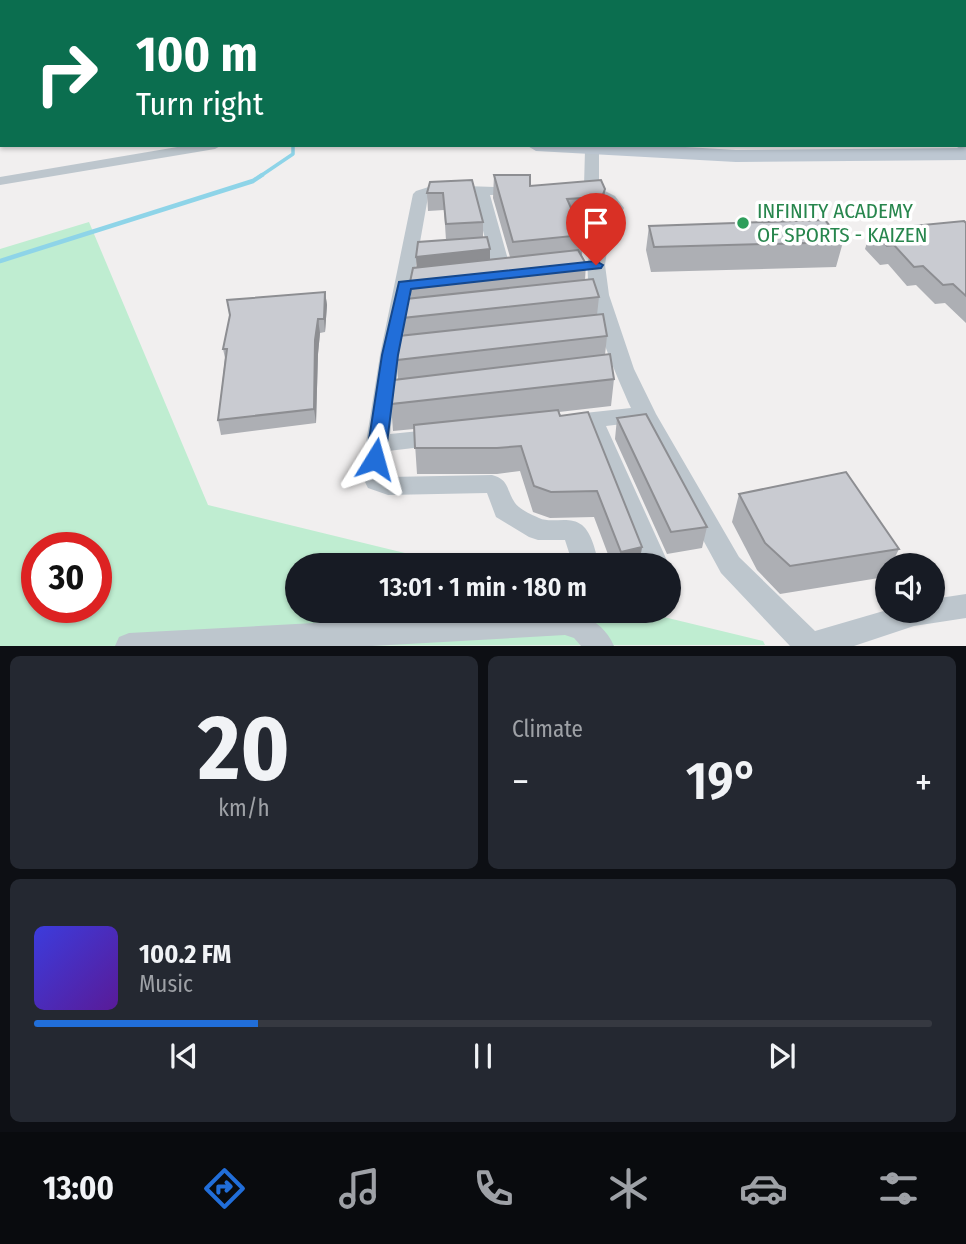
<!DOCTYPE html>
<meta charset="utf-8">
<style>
:root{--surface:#171b24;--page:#242831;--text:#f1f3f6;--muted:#9ea1a6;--line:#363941;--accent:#216ed9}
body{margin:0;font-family:"Fira Sans Condensed",sans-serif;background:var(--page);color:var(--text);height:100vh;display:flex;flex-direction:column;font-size:26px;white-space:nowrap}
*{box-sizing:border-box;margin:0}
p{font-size:23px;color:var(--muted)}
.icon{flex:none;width:38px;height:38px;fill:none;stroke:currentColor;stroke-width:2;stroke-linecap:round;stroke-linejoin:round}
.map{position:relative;height:646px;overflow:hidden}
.panel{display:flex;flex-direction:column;gap:10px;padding:10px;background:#0d0f14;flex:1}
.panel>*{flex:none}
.hud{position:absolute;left:0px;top:0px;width:966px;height:147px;box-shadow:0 2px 5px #0004;background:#0b6e4f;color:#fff;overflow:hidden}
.buttons{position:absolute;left:875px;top:553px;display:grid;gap:14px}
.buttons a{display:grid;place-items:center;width:70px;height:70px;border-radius:50%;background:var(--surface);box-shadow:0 2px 5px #0004;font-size:35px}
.speed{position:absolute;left:21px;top:532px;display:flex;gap:14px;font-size:35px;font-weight:700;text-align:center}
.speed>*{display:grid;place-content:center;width:91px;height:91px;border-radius:50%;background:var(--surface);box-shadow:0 2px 5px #0004;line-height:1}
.speed .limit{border:10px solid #d22;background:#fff;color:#111}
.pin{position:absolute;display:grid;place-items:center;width:60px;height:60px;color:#fff;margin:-72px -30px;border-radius:50% 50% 50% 0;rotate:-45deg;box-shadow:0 0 7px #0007}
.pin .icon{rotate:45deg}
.me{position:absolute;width:77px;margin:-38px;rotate:8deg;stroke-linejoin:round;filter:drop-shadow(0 0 5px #0008)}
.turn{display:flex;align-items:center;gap:24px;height:147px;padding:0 21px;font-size:32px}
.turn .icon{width:91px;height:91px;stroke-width:2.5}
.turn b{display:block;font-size:49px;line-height:60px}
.big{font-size:52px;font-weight:600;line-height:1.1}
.panel .widget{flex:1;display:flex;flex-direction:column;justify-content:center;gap:10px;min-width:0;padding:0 24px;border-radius:10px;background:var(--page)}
.panel .dial{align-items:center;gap:0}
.dial b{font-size:91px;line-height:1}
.song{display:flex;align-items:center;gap:21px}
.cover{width:84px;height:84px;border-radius:10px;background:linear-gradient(135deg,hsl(240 70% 55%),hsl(270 70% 35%))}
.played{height:7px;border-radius:4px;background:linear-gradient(90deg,var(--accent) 25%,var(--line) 25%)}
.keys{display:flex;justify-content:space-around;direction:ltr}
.heat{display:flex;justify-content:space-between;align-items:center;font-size:38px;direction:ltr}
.panel .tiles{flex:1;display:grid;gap:10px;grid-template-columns:1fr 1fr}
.widget:last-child{grid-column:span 2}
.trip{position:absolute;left:285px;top:553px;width:396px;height:70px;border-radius:35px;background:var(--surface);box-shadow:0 2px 5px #0004;font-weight:600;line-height:70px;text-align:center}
.tabs{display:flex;height:112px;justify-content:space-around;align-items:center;background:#090b0e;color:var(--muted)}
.tabs .icon{width:49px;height:49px}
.tabs .active{color:var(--accent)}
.tabs b{font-size:32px;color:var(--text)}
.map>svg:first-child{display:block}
</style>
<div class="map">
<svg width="966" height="646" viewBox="0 0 966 646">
<rect width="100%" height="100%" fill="#f1efef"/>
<!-- green -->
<path fill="#bfedd1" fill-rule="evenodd" d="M89 222 208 505 454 565H298V611H639L763 641 765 645 0 646V249ZM37 548H96V607H37Z"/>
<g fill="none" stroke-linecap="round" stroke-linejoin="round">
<!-- stream-far1 -->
<path stroke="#8ed4e8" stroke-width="3.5" d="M259 177 293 154V145"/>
<!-- stream -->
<path stroke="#8ed4e8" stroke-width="4.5" d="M0 261 253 181 262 175"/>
<!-- minor -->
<path fill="#bdc6cd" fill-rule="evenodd" d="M964 85H966V93H964Z
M964 142H966V153L954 145H964Z
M189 145H222L215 149 0 185V177Z
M592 146 599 150V188L615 196 624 208 608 244 605 265 609 295 634 369 656 414 739 557 815 631 887 610 933 611V599L966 594V618L914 626 854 646H790L721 573 639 422 606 426 669 565H643L585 429 566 431 558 429 555 423 558 417 566 415 631 408C615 372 584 302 588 264 589 244 600 226 608 208L596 197 575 193 572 190 575 187 584 186 585 150Z
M435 185 523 188 526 191 523 194 490 195 512 274 503 279 494 274 474 195 428 197 400 355 390 434 439 429 447 431 450 437 447 443 439 445 388 451 385 474 389 477 492 475C510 480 506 490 515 503 519 509 532 515 539 518 552 524 569 515 582 525 592 533 596 553 599 565H573L565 540H538L529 537 496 517 487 493 388 495 368 488 361 474 380 355 413 194 416 191Z
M540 611C571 611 600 614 614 646H581L574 638 565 635 372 646H115L119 637 129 633Z"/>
<!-- secondary -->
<path fill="#bdc7d2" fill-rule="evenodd" d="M271 0H285L286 2H272Z
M526 145H652L736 150 966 148V160L736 162 536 151Z"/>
</g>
<!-- wall -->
<path fill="#adafb4" d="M697 0H966V73H964V2H699Z
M713 145H904L713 146Z
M494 175 530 186 601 180 603 212 599 221H577L583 235 582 256 586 264 585 280 599 297 597 315 607 336 605 355 614 379 611 406 559 412 642 547 639 565H612L594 517 550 518 533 512 520 471 497 474H417L414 429 393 431 391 404 398 379 397 360 404 336 402 318 411 298 410 282 446 240 444 210 428 211 427 193 430 182 483 222V237L490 249V260L510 257 493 198Z
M966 223V323L945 303 935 304 916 285 907 286 888 264 880 265 865 249 871 230Z
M649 226 843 242 836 267 651 272 646 250Z
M325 292 327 305 325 332 320 333 318 354 316 423 221 435 218 420 225 358 223 349Z
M617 418 707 527 702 548 667 554 615 439Z
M739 494 899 549 891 565H887V573L885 577 780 594 757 570 732 522Z"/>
<!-- shaded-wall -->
<path fill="#8d8e92" d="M605 189 603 212 599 221 602 197Z
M490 249V268L417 276 416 257Z
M325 292 327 305 325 332 324 319Z
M318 319 320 333 318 354 316 423 314 409 315 340Z
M642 547 639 565H619L621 552Z"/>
<!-- building -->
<path fill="#c9cbd1" stroke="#8d8e92" stroke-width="2" d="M512 0H636L634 2H510Z
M717 0H966V59L964 58V2H720Z
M494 175H530V186L601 180 605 189 602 197 567 199 583 235 513 242Z
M472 180 483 222 446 224 443 193H427L430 182Z
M825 220 843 242 654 247 649 226Z
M964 221 966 223V296L953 284 943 285 923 266 914 267 894 245 887 246 871 230Z
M487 237 490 249 416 257 418 242Z
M578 250 586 264 410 282 413 268Z
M593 279 599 297 402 318 406 299Z
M325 292 324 319H318L315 340 314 409 218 420 227 349H223L230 315 227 300Z
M603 314 607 336 397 360 399 336Z
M610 354 614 379 391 404 394 380Z
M558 410 560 416 588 412 642 547 621 552 597 491 551 492 534 486 521 446 497 448H415L414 425Z
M646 414 707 527 671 532 617 418Z
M846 472 899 549 790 566 765 543 739 494Z"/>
<!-- route -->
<path fill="#216ed9" stroke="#15488d" stroke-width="2" d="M596 261 603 265 601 268 411 289 398 355 385 459 382 464H368L366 459 382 355 399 282Z"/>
<!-- markers -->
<circle fill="#2e9e5b" stroke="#fff" stroke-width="2.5" cx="743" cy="223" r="7"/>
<g text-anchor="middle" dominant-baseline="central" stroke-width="7" stroke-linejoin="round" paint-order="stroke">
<!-- leisure labels -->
<g font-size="21" fill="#27864d" stroke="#fff" text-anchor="start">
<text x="757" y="211">INFINITY ACADEMY<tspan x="757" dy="24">OF SPORTS - KAIZEN</tspan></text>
</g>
</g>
</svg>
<div class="buttons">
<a><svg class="icon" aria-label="sound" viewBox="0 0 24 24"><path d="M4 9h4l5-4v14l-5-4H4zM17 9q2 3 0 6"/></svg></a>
</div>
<div class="speed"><div class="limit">30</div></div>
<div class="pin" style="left:596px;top:265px;background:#d93025"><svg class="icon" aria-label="arrive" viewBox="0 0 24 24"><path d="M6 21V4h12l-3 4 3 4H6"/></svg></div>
<svg class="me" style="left:375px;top:459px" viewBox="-20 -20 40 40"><path d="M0-17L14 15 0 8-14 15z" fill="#216ed9" stroke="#fff" stroke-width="4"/></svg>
<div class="trip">13:01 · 1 min · 180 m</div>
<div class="hud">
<div class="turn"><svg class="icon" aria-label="right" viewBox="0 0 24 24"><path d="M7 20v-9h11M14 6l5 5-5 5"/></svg><div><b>100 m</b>Turn right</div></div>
</div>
</div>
<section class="panel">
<div class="tiles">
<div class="widget dial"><b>20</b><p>km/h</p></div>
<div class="widget"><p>Climate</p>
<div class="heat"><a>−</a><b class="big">19°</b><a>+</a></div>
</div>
<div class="widget">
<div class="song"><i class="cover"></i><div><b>100.2 FM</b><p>Music</p></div></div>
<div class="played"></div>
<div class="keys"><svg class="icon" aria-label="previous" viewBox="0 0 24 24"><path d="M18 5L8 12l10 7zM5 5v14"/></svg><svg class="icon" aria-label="pause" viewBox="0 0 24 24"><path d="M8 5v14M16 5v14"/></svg><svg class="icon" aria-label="next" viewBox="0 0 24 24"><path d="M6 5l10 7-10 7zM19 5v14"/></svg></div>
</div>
</div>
</section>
<nav class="tabs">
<b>13:00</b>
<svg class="icon active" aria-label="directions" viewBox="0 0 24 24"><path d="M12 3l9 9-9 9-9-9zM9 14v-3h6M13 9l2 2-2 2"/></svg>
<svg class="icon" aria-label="music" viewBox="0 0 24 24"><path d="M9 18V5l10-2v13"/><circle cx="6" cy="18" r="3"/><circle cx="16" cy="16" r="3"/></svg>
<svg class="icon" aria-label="phone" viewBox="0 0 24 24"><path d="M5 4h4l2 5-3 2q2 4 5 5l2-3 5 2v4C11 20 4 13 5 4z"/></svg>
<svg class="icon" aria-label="climate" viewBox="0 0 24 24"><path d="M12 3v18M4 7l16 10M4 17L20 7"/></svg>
<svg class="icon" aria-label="car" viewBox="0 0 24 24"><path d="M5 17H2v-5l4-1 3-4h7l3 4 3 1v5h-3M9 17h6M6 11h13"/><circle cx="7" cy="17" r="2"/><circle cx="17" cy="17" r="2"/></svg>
<svg class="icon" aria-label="filters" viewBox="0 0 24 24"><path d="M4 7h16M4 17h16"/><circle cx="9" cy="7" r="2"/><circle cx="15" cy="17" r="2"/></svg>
</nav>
